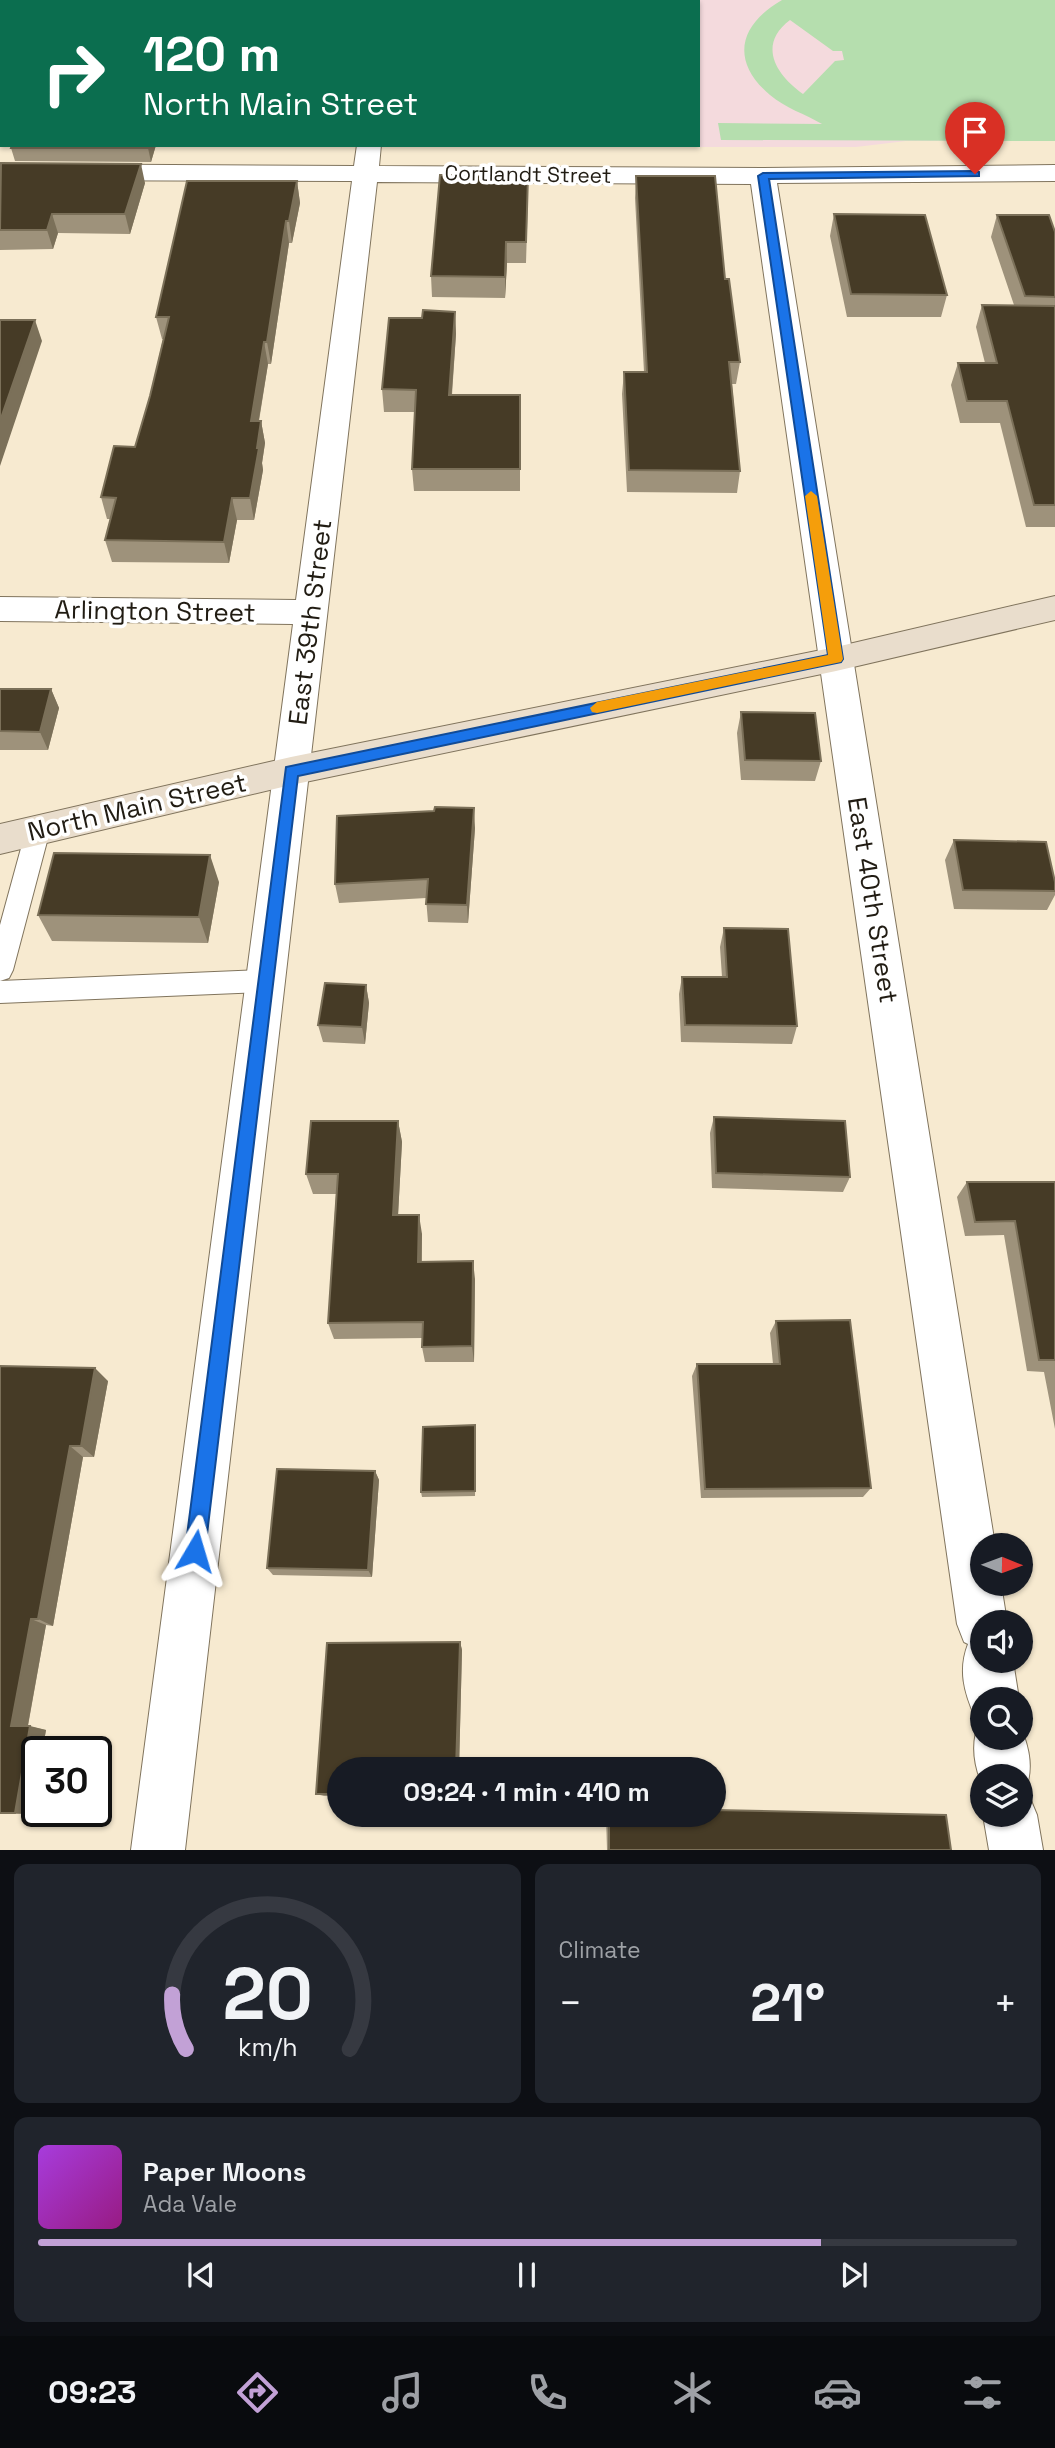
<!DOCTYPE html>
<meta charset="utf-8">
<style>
:root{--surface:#171b24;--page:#20242c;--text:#f1f3f6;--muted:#9ea1a6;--line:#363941;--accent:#c2a1d6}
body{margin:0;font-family:"Space Grotesk",sans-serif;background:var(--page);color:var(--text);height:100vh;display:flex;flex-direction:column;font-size:26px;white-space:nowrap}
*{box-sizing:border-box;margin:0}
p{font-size:23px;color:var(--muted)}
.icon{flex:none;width:38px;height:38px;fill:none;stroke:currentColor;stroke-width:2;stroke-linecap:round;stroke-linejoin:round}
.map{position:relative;height:1850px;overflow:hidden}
.sheet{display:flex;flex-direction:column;gap:14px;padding:14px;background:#0d0f14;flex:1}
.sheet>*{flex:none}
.guide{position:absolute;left:0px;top:0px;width:700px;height:147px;box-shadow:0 2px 5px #0004;background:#0b6e4f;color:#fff;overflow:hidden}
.needle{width:46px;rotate:91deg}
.tools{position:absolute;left:970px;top:1533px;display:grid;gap:14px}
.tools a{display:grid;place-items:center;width:63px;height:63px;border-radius:50%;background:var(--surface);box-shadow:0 2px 5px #0004;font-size:35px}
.speed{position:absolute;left:21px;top:1736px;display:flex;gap:14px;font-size:35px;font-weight:700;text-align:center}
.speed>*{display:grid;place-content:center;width:91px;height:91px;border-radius:50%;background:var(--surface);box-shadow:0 2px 5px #0004;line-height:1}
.speed .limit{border:4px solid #111;border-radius:10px;background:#fff;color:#111}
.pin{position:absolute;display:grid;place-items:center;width:60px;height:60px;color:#fff;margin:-72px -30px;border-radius:50% 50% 50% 0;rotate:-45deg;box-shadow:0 0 7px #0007}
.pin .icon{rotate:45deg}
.me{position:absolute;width:77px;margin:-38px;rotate:7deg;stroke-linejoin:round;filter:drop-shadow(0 0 5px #0008)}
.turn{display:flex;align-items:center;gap:24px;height:147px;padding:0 28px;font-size:32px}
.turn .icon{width:91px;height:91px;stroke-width:2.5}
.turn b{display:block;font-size:49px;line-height:60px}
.big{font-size:52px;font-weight:600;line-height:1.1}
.sheet .tile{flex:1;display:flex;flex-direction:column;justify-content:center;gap:10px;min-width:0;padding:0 24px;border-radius:14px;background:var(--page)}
.sheet .dial{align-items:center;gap:0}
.dial svg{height:182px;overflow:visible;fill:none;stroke:var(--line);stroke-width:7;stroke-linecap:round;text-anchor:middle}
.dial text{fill:var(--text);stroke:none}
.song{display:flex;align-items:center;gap:21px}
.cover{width:84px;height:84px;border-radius:10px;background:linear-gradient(135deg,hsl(280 70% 55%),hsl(310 70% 35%))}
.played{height:7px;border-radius:4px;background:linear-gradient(90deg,var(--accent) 80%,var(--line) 80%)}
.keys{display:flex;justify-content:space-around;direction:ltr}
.heat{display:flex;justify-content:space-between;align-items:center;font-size:38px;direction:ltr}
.sheet .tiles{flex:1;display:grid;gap:14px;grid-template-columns:1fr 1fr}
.tile:last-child{grid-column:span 2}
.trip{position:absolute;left:327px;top:1757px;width:399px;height:70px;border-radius:35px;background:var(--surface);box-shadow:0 2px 5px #0004;font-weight:600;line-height:70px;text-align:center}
.tab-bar{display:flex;height:112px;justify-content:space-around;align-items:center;background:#090b0e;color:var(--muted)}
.tab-bar .icon{width:49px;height:49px}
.tab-bar .on{color:var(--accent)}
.tab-bar b{font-size:32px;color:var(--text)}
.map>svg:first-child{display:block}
</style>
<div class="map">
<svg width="1055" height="1850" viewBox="0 0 1055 1850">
<rect width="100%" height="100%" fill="#f7ead0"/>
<!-- education -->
<path fill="#f4dadd" d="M427 0H1055V141H906L856 147H415L698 145V2Z"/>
<!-- green -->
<path fill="#b5deae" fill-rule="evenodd" d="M782 0H1055V141L721 140 718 123 822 124C805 114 785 108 770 95 729 60 740 24 782 0ZM790 20 833 51H842L844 60 835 61 803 94C776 75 757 45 790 20Z"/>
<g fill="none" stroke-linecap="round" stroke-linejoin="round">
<!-- service casing -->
<g stroke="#80745d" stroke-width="2">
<path id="service" d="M38 821 46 823 50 830 13 970 9 978 0 981V925L26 830 30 823Z
M265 970 274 973 278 981 274 989 265 992 0 1003V981Z"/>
</g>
<!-- minor casing -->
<g stroke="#80745d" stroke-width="2">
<path id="minor" d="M19 0H41L18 2Z
M376 0H398V2H376Z
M0 60H2L0 79Z
M357 145H381L379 166 763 168 1055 165V181L777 183 995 1545H982V1584H1001L1007 1622H982V1661H1013L1019 1699H982V1738H1020V1726C1030 1749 1034 1770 1024 1794L1029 1796 1037 1815 1043 1850H989L983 1815H1020V1776H982V1784C973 1763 971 1741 980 1720L975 1717C964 1692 958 1670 968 1644L964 1642 957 1624 751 184 377 182 185 1850H131L293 624 0 621V597L296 600 352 181 0 180V164L354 166Z"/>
</g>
<!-- secondary casing -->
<g stroke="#80745d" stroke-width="2">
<path id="secondary" d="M1055 596V620L836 671 291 785 0 854V824L291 757 836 647Z"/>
</g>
<!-- service -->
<use href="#service" fill="#fff" fill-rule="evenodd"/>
<!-- minor -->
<use href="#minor" fill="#fff" fill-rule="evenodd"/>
<!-- secondary -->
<use href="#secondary" fill="#e9ddcc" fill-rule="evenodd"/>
</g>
<!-- wall -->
<path fill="#9e927b" d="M12 145H156L151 162 15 161 11 148Z
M0 165 145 183 130 234 58 233 53 249 0 250Z
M636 176 725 279 740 362 736 384H732L740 471 737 493 627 492 622 394 624 372H644L635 198Z
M297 181 300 203 292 243H289L271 364H268L259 421H261L265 443 262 463 263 470 254 520H237L229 563 112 562 105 540 110 519H107L101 497 135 447 150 396 163 339H162L156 317Z
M528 197 526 263H507L505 298 432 297 431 276Z
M834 214 947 295 941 317H847L830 236Z
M997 215 1055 232V527H1026L1000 423H960L951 385 958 363H985L976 327 982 305H1014L991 237Z
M455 312 456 334 452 395H520V491H414L412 469 415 412H384L382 389 422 318Z
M0 689H51L59 708 48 750H0Z
M741 712 821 761 815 781 741 780 737 733Z
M475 828 468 923 428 922 426 898 339 903 335 884Z
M954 840 1055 882V895L1047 910 954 909 945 860Z
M219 882 208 943 52 941 38 915Z
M724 928 797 1026 792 1044 681 1042 679 994 682 977H722L720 947Z
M366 985 369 1003 365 1044 323 1042 318 1025Z
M714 1117 850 1177 843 1192 712 1188 710 1133Z
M398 1121 402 1142 398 1215 422 1234V1262L475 1279 474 1362H425L422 1347V1338L334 1339 328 1323 336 1194H313L306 1174Z
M967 1182H1055V1429L1044 1372 1027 1371 1004 1235 965 1236 957 1197Z
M776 1321 871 1488 863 1497 701 1498 692 1376 697 1364H773L770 1333Z
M0 1366 108 1381 94 1457H83L53 1626 46 1625 28 1726 46 1730 31 1814H0Z
M476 1430 475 1496 422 1497 421 1492Z
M375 1471 379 1480 372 1577 273 1575 267 1568Z
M460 1642 462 1650 459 1769H340V1796H324L316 1794Z
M606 1815H714L951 1850H607Z"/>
<!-- shaded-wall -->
<path fill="#7b7059" d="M149 145H156L151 162 148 148Z
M141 164 145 183 130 234 125 214Z
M297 181 300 203 292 243 289 221Z
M52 214 58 233 53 249 47 230Z
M286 221 289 243 271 364 267 342Z
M506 242 507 263 505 298V277Z
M455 312 456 334 450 417 449 395Z
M35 320 42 341 0 466V421Z
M264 342 268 364 255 443 251 421Z
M261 421 265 443 262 463 263 470 254 520 250 498Z
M232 498 237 520 229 563 224 542Z
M51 689 59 708 48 750 40 732Z
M474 808 475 828 468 923 467 905Z
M210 855 219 882 208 943 199 917Z
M366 985 369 1003 365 1044 362 1027Z
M398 1121 402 1142 397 1234 393 1215Z
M419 1215 422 1234 421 1279 418 1262Z
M473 1261 475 1279 474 1362 472 1346Z
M95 1368 108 1381 94 1457 81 1446Z
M70 1446 83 1457 53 1626 38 1619Z
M375 1471 379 1480 372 1577 368 1570Z
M31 1619 46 1625 27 1730 11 1726Z
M460 1642 462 1650 459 1769H456Z
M30 1726 46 1730 42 1752H37V1783L31 1814 15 1813Z"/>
<!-- building -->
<path fill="#463b26" stroke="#7b7059" stroke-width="2" d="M72 0H315V2H71Z
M12 145H149L148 148H11Z
M1 163 141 164 125 214H52L47 230H0Z
M440 175 528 176 526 242H506L505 277 431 276Z
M636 176H715L725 279H729L740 362H729L740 471 629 470 624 372H647Z
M187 181H297L289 221H286L267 342H264L251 421H261L257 448H259L250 498H232L224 542 105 540 116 498 101 497 114 446 135 447 150 396 169 317H156Z
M834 214 925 215 947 295 851 294Z
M997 215H1049L1055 232V297L1025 296Z
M982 305 1055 306V505H1034L1007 401H967L958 363H997Z
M423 310 455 312 449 395H520V469H412L416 390 382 389 389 318H422Z
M0 320H35L0 421Z
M0 689H51L40 732 0 731Z
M741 712 815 713 821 761 745 760Z
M435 807 474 808 467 905 426 904 428 879 335 884 337 816 434 811Z
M954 840 1046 842 1055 882V891L963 890Z
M54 853 210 855 199 917 38 915Z
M724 928 788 929 797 1026 685 1025 682 977H727Z
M325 983 366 985 362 1027 318 1025Z
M714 1117 845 1121 850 1177 716 1173Z
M311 1121H398L393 1215H419L418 1262 473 1261 472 1346 422 1347 423 1322 328 1323 338 1174H306Z
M967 1182H1055V1360H1039L1015 1221 975 1222Z
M850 1320 871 1488 705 1489 697 1364H780L776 1321Z
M0 1366 95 1368 81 1446H70L38 1619H31L11 1726H30L15 1813H0Z
M475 1425V1491L421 1492 423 1427Z
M277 1469 375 1471 368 1570 267 1568Z
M460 1642 456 1769H340V1794H316L327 1643Z
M714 1810 946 1815 951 1850H609V1815H714Z"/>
<!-- route -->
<path fill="#1a73e8" stroke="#114b97" stroke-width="2" d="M975 171 979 172V176L769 179 843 659 841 662 298 776 205 1551 202 1558 195 1561 188 1558 185 1551 286 767 828 655 758 176 763 173Z"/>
<!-- slow -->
<path fill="#f59e0b" d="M811 491 817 496 843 659 841 662 597 713 592 712 590 708 597 702 828 655 805 496Z"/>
<g text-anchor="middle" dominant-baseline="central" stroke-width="7" stroke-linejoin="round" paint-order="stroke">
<!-- far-street labels -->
<g font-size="21" fill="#211c13" stroke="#fff">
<text transform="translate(528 174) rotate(1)">Cortlandt Street</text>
</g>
<!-- street labels -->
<g font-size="26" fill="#211c13" stroke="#fff">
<text transform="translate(155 611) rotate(1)">Arlington Street</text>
<text transform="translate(310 622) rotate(-83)">East 39th Street</text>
<text transform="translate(137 807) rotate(-13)">North Main Street</text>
<text transform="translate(873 900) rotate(81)">East 40th Street</text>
</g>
</g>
</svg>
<div class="tools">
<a><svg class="needle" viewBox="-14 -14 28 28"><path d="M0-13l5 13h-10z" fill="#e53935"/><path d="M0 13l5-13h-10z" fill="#9ea1a6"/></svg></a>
<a><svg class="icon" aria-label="sound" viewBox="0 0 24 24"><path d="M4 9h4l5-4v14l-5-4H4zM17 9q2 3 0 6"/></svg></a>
<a><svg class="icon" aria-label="search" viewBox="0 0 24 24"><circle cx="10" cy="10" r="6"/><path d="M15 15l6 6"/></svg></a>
<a><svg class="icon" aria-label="layers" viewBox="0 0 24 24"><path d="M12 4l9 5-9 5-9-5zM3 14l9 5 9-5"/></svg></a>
</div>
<div class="speed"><div class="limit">30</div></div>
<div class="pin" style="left:975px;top:174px;background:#d93025"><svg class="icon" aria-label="arrive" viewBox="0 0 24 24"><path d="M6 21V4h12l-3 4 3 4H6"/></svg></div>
<svg class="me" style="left:195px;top:1551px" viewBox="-20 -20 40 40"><path d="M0-17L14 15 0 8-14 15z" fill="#1a73e8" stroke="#fff" stroke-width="4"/></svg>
<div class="trip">09:24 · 1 min · 410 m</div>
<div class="guide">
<div class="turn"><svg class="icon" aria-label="right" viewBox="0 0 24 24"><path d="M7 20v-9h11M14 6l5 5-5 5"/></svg><div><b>120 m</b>North Main Street</div></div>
</div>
</div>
<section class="sheet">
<div class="tiles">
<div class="tile dial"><svg viewBox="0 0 100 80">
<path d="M14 69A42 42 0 1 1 86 69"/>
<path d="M14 69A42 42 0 0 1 8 45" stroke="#c2a1d6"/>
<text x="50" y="56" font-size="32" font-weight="700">20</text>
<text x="50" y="72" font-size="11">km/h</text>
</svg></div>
<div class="tile"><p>Climate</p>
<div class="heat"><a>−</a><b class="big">21°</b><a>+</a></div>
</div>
<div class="tile">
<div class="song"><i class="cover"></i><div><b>Paper Moons</b><p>Ada Vale</p></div></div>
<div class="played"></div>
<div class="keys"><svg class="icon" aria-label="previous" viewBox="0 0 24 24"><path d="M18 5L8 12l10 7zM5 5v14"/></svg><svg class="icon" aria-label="pause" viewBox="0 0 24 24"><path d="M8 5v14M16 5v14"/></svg><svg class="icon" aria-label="next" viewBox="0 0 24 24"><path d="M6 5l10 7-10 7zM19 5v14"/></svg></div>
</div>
</div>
</section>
<nav class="tab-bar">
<b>09:23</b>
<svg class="icon on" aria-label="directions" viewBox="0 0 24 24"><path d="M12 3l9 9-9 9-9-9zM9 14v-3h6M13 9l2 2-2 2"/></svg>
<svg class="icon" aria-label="music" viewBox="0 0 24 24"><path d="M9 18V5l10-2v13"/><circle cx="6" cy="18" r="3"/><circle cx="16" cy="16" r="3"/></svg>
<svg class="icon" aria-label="phone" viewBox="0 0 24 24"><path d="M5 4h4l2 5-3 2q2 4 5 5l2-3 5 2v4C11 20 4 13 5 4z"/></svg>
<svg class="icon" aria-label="climate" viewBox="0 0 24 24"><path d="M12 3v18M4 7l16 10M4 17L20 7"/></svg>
<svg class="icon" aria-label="car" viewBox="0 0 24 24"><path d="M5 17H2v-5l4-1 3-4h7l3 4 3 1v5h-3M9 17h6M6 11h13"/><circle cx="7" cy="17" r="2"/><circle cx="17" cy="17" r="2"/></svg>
<svg class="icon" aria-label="filters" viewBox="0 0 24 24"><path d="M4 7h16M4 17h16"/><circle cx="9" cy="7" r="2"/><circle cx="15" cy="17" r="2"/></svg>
</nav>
